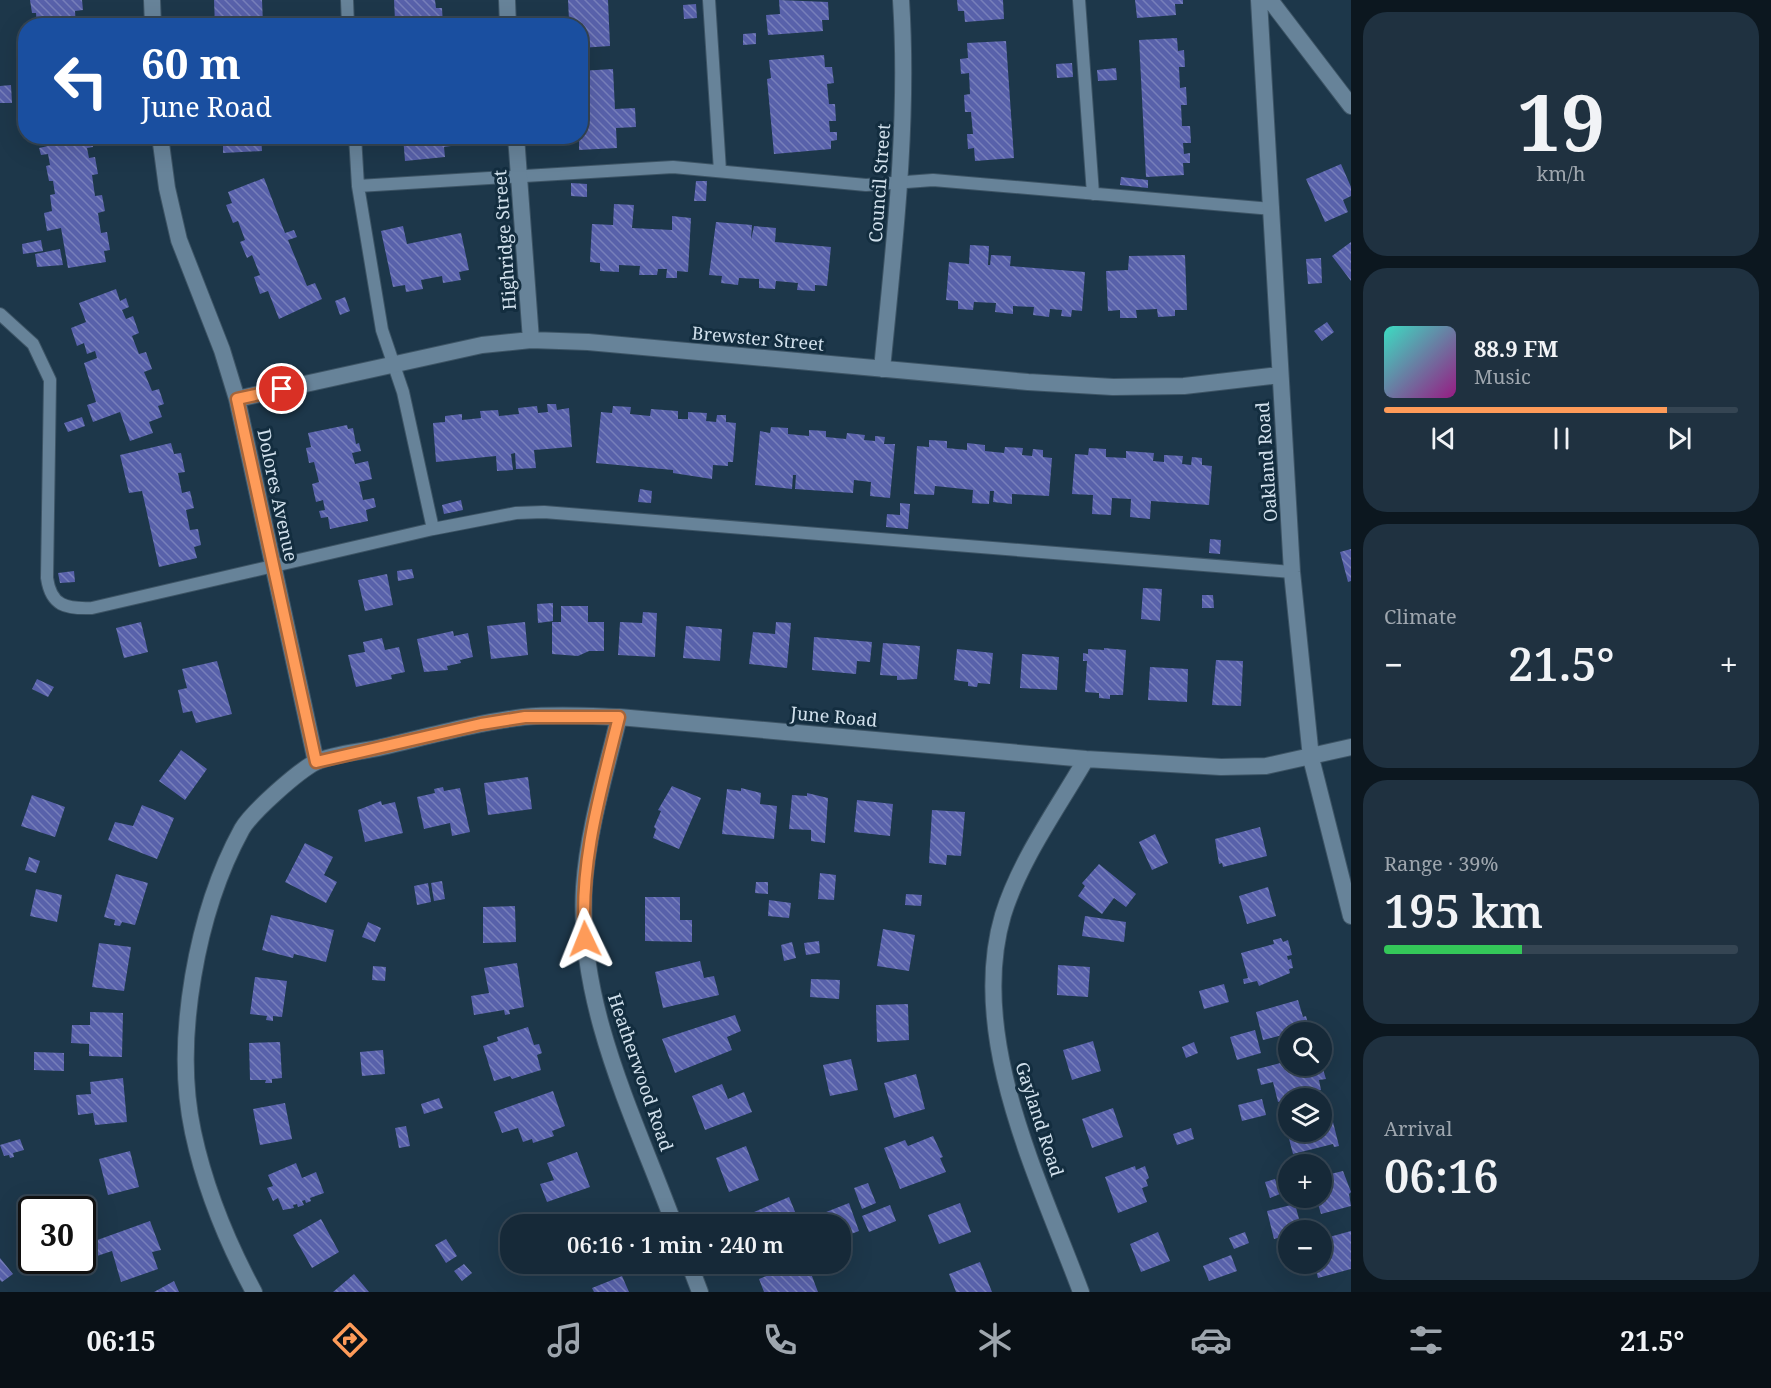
<!DOCTYPE html>
<meta charset="utf-8">
<style>
:root{--surface:#162938;--page:#1f3140;--text:#f1f3f6;--muted:#9ea6ae;--line:#354553;--accent:#fe9b59}
body{margin:0;font-family:"Noto Serif",serif;background:var(--page);color:var(--text);height:100vh;display:flex;flex-direction:column;font-size:22px;white-space:nowrap}
*{box-sizing:border-box;margin:0}
p{font-size:20px;color:var(--muted)}
.icon{flex:none;width:33px;height:33px;fill:none;stroke:currentColor;stroke-width:2;stroke-linecap:round;stroke-linejoin:round}
.map{position:relative;flex:1;overflow:hidden}
.sheet{display:flex;flex-direction:column;gap:12px;padding:12px;background:#0c171f;width:420px}
.sheet>*{flex:none}
.hud{position:absolute;left:18px;top:18px;width:570px;height:126px;border-radius:24px;box-shadow:0 6px 24px #0002,0 0 0 2px var(--line);background:#1a4fa0;color:#fff;overflow:hidden}
.controls{position:absolute;left:1278px;top:1022px;display:grid;gap:12px}
.controls a{display:grid;place-items:center;width:54px;height:54px;border-radius:50%;background:var(--surface);box-shadow:0 6px 24px #0002,0 0 0 2px var(--line);font-size:30px}
.speed{position:absolute;left:18px;top:1196px;display:flex;gap:12px;font-size:30px;font-weight:700;text-align:center}
.speed>*{display:grid;place-content:center;width:78px;height:78px;border-radius:50%;background:var(--surface);box-shadow:0 6px 24px #0002,0 0 0 2px var(--line);line-height:1}
.speed .limit{border:3px solid #111;border-radius:9px;background:#fff;color:#111}
.pin{position:absolute;display:grid;place-items:center;width:51px;height:51px;color:#fff;margin:-26px;border:3px solid #fff;border-radius:50%;box-shadow:0 2px 6px #0007}
.me{position:absolute;width:66px;margin:-33px;rotate:358deg;stroke-linejoin:round;filter:drop-shadow(0 0 4px #0008)}
.turn{display:flex;align-items:center;gap:21px;height:126px;padding:0 24px;font-size:27px}
.turn .icon{width:78px;height:78px;stroke-width:2.5}
.turn b{display:block;font-size:42px;line-height:51px}
.big{font-size:45px;font-weight:600;line-height:1.1}
.sheet .widget{flex:1;display:flex;flex-direction:column;justify-content:center;gap:9px;min-width:0;padding:0 21px;border-radius:24px;background:var(--page)}
.sheet .dial{align-items:center;gap:0}
.dial b{font-size:78px;line-height:1}
.song{display:flex;align-items:center;gap:18px}
.cover{width:72px;height:72px;border-radius:9px;background:linear-gradient(135deg,hsl(170 70% 55%),hsl(310 70% 35%))}
.played{height:6px;border-radius:3px;background:linear-gradient(90deg,var(--accent) 80%,var(--line) 80%)}
.keys{display:flex;justify-content:space-around;direction:ltr}
.heat{display:flex;justify-content:space-between;align-items:center;font-size:33px;direction:ltr}
.charge{height:9px;border-radius:4px;background:linear-gradient(90deg,#34c759 39%,var(--line) 0)}
.trip{position:absolute;left:500px;top:1214px;width:351px;height:60px;border-radius:24px;background:var(--surface);box-shadow:0 6px 24px #0002,0 0 0 2px var(--line);font-weight:600;line-height:60px;text-align:center}
.dock{display:flex;height:96px;justify-content:space-around;align-items:center;background:#091016;color:var(--muted)}
.dock .icon{width:42px;height:42px}
.dock .selected{color:var(--accent)}
.dock b{font-size:27px;color:var(--text)}
main{display:flex;flex:1;min-height:0}
.map>svg:first-child{display:block}
</style>
<main>
<div class="map">
<svg width="1351" height="1292" viewBox="0 0 1351 1292">
<defs>
<pattern id="building-back-hatch" width="6" height="6" patternUnits="userSpaceOnUse" patternTransform="scale(1.5)"><rect width="6" height="6" fill="#5861aa"/><path d="M-1 5l2 2M0 0l6 6M5-1l2 2" fill="none" stroke="#777fba"/></pattern>
</defs>
<rect width="100%" height="100%" fill="#1d374a"/>
<!-- building -->
<path fill="url(#building-back-hatch)" d="M30 0H82L83 10 75 11 76 26H37L36 13H32Z
M214 0H262L263 24 215 26Z
M394 0H435L436 8H442L443 25 385 26V20H395Z
M568 0H608L610 46 580 48V26H564V20H569Z
M779 0 828 2 829 20H822L823 31 768 35 766 15 780 14Z
M957 0H1003L1004 19 965 22 964 11H958Z
M1135 0H1183V4H1175L1176 15 1137 18Z
M696 4 697 18 684 19 683 5Z
M756 33V44L743 45V34Z
M1177 38 1178 51 1184 50 1185 67H1179L1180 88 1186 87 1187 105H1181L1182 126H1190L1191 143H1183L1184 154 1190 153V163H1183L1184 175 1146 177 1139 40Z
M1006 41 1014 158 975 161 974 148 968 149 967 134H973L971 112H965L964 95 970 94 969 73 961 74 960 59 968 58 967 43Z
M824 55 825 67H832L834 83 827 84 829 104H835L836 121H829L830 132H837V140L831 141V149L774 154 767 79 771 78 769 60Z
M1072 63 1073 77 1057 78 1056 64Z
M1116 68 1117 80 1098 81 1097 70Z
M613 69 615 109 635 108 636 127 616 128 617 148 579 150 580 71Z
M11 85 12 103H0V86Z
M46 136 91 137 93 147 87 148 89 158 95 157 98 174 92 175 95 196 102 195 105 211 98 213 101 233 107 232 110 250 104 251 106 262 68 268 61 228 47 231 44 213 52 211 50 195 55 194 53 181H49L46 166 50 165 48 154 41 155 39 148 48 146Z
M216 136H261L262 151 223 153V146H217Z
M403 136H450L451 146 444 147 445 157 405 161Z
M1341 164 1351 187V196L1343 200 1348 212 1325 222 1306 179Z
M1121 177 1148 180V188L1120 185Z
M264 178 285 233 294 230 297 237 288 240 307 286 315 283 322 299 279 319 268 291 260 294 254 277 260 275 252 255 247 258 240 242 245 240 238 221 233 223 226 205 232 203 228 192Z
M696 181H707L706 201H694Z
M571 183 587 184V197L571 196Z
M614 204 634 205 632 228 672 230V216L691 218 688 272 677 271V278H666L667 269H658L657 275H639L640 266 619 265V272L600 271V263L590 262 592 224 613 225Z
M716 222 752 225 751 240 754 226 776 228 775 242 831 247 827 286 815 285V291L797 290 798 283 776 281 775 289 759 288V279L739 278 738 285 721 283 722 276 709 275Z
M403 226 407 244 461 233 469 270 459 272 461 280 443 283 442 276 421 280 423 289 406 292 405 285 393 287 381 231Z
M41 240 43 251 23 254 22 244Z
M1351 242V281L1332 256Z
M970 245 989 246 988 265H990L991 255 1011 256 1010 266 1085 272 1082 311 1072 310 1071 317 1061 316 1062 310 1050 309 1049 317 1033 315 1034 307 1013 306V314L995 312 996 303 974 302 973 310 958 309V301L946 300 949 262 969 264Z
M60 249 63 265 37 267 35 254Z
M1185 255 1187 310H1175V316L1158 317 1157 309 1136 310 1137 318H1120V310L1108 311 1106 271 1128 270 1129 256Z
M1321 258 1322 283 1308 284 1306 259Z
M116 289 120 301 126 298 129 307 122 310 126 319 133 316 139 333 132 336 139 354 146 352 152 369 144 372 152 391 159 389 164 404 158 406 162 417 149 422 153 433 130 441 120 412 93 422 87 405 96 402 84 363 97 358 95 351 87 354 84 343 77 346 71 328 86 322 79 303Z
M345 297 350 311 340 315 335 301Z
M1327 322 1334 332 1322 341 1314 331Z
M547 404H556L557 410 569 408 572 447 534 450 536 468 516 469 515 453 511 454 513 470 497 471 496 456 436 462 433 423 445 422V416L462 414V420L481 418 480 411 498 410 499 416 519 414 518 408 537 406 538 413 548 412Z
M613 406 631 407 630 414 650 416 651 409 678 411V419H688V412L707 413 706 421 716 422 717 415H726V422L736 423 733 462H728V466L713 465 712 479 673 473V470L596 463 601 412 612 413Z
M82 417 85 426 68 432 64 423Z
M347 425 348 429 353 428 356 444 359 443 361 451 352 453 355 464 368 461 372 479 359 482 363 500 374 498 376 507 366 510 368 521 330 529 328 517 321 518 319 511 325 510 323 500 316 502 312 484 319 482 314 462 309 463 306 448 311 447 308 433Z
M771 427 788 428V434L809 436V430L826 431V437L846 439 847 433 865 435 864 440 875 441V436L885 437 884 444H895L890 498 870 496 871 482 854 480 853 493 795 489 796 475H793L792 489 755 485 760 431 770 433Z
M929 440 947 441V448L967 450V443L985 445V451L1004 453 1005 447 1023 448 1022 455 1032 456 1033 449 1043 450V457L1052 458 1049 496 1012 494V504L993 502 994 491H990L989 504 972 503 973 490 935 486 934 495 914 494 917 446 929 447Z
M171 443 174 454 181 453 185 472 178 473 182 493 190 491 194 508 186 510 190 530 198 529 201 545 194 547 197 558 159 567 142 491 129 493 120 455Z
M1089 448 1106 449V457L1126 458V451L1154 453 1153 461 1164 462V455L1183 456 1182 464 1191 465 1192 457 1202 458V465L1212 466 1209 505 1151 501 1150 519 1130 517 1131 499 1112 498 1111 515 1092 514 1093 495 1072 494 1075 454 1088 455Z
M640 489 652 491 651 503 638 502Z
M461 500 463 510 444 514 442 505Z
M900 503 910 504 908 529 886 527 887 514 900 515Z
M1210 539 1221 540 1220 554 1209 553Z
M1351 549V581L1348 582 1340 552Z
M412 569 414 578 398 581 397 571Z
M74 571 75 582 60 583 58 573Z
M387 574 393 605 365 611 358 580Z
M1143 588 1162 589 1160 621 1141 619Z
M1202 595H1213L1214 608H1202Z
M553 603V621L538 623 537 604Z
M561 606H588V622H604V651H589L578 656 552 654V622H561Z
M643 612 657 613 655 657 618 655 620 622 642 623Z
M141 622 148 652 124 658 116 628Z
M525 622 528 655 491 659 487 626Z
M776 622 791 623 787 668 749 664 753 632 775 634Z
M686 626 722 629 720 661 683 658Z
M453 631 454 636 468 633 473 657 460 660 461 663 447 666 448 670 424 672 417 639Z
M814 637 872 642 870 662 857 661 856 674 812 670Z
M382 638 385 650 399 647 405 672 391 675 392 679 356 687 348 655 365 652 363 642Z
M883 643 920 646 917 679 897 680V676L880 675Z
M1104 648 1126 650 1123 695H1110V699L1099 698V693L1085 692 1087 661H1083V653L1088 654V649L1104 650Z
M957 649 993 653 990 684 978 683 977 687 968 686V682L954 680Z
M1022 654 1059 657 1057 690 1020 688Z
M1216 660 1243 661 1241 706 1212 705Z
M217 661 232 714 196 723 192 711 183 713 178 690 187 688 182 669Z
M1150 667 1188 669 1187 702 1148 700Z
M37 679 54 687 48 697 32 689Z
M181 750 207 769 185 800 159 781Z
M528 777 532 809 488 815 484 783Z
M672 786 701 798 679 849 653 838 656 829 654 827 661 811 658 810Z
M443 787 444 791 460 788 470 832 452 836 450 823 424 829 417 797 435 793 434 789Z
M741 788 761 793 760 804 777 806 774 839 722 834 727 789 741 791Z
M807 793 828 798 825 843 811 841V830L789 829 792 795 807 796Z
M32 795 65 807 55 837 21 826Z
M857 800 893 804 890 836 854 832Z
M381 801 382 805 395 802 403 833 365 842 358 810Z
M142 805 174 818 157 859 108 840 115 822 133 826Z
M932 810 965 812 961 856 947 855 946 865 929 863Z
M1260 827 1267 856 1223 867 1222 863 1219 864 1215 839Z
M1155 834 1168 863 1152 870 1139 842Z
M305 843 333 857 324 875 337 882 326 903 285 882Z
M29 857 40 861 36 873 25 870Z
M1099 864 1136 894 1126 907 1114 898 1102 914 1078 896 1085 886 1082 883Z
M820 873 836 875 834 900 818 899Z
M116 874 148 883 135 925 122 922 120 926 114 925 115 920 104 917Z
M442 881 445 899 434 901 431 883Z
M756 882H768V894L755 893Z
M428 883 431 902 417 905 414 886Z
M1268 887 1276 916 1247 924 1239 896Z
M36 889 62 895 57 922 30 916Z
M906 894 922 895 921 906 905 905Z
M645 897H680V920H692V942L645 941Z
M769 900 791 903 789 918 768 916Z
M515 906 516 942 483 943V907Z
M271 915 334 930 326 962 294 954 293 958 262 950Z
M1085 916 1126 922 1124 942 1082 936Z
M368 922 381 928 375 942 362 937Z
M883 929 915 935 909 971 877 966Z
M1281 938 1283 942 1288 940 1292 955 1287 956 1288 960 1291 959 1293 968 1289 969 1290 973 1259 986 1257 981 1244 984 1243 979 1248 978 1241 953 1274 944 1273 940Z
M819 941 820 953 806 955 804 943Z
M792 942 796 958 784 961 781 945Z
M99 943 131 947 124 991 92 987Z
M700 961 704 978 714 976 719 995 663 1008 655 972Z
M517 963 524 1007 509 1010 510 1014 505 1015 504 1010 474 1015 471 996 489 993 484 968Z
M1058 965 1090 967 1088 997 1057 995Z
M373 966 386 967 385 981 372 980Z
M255 977 287 981 282 1017 273 1016V1021L266 1020 267 1016 250 1014Z
M811 979 840 980 839 999 810 997Z
M1224 984 1229 1002 1204 1009 1199 991Z
M1298 1000 1303 1017 1306 1016 1308 1024 1305 1025 1306 1029 1263 1040 1256 1012Z
M908 1004 909 1040 877 1042 876 1005Z
M90 1012 123 1013 122 1057 89 1056V1044L71 1043 72 1025H90Z
M735 1015 741 1031 727 1037 732 1050 675 1073 662 1039Z
M528 1027 534 1045 539 1044 542 1053 537 1055 541 1070 512 1079 510 1076 494 1081 483 1046 498 1041 497 1037Z
M1255 1030 1261 1053 1237 1060 1230 1037Z
M1093 1041 1101 1071 1072 1080 1063 1050Z
M280 1042 282 1078 272 1079V1083H265L266 1080H250L249 1043Z
M1194 1042 1198 1053 1186 1058 1182 1047Z
M383 1050 385 1074 362 1076 360 1052Z
M34 1052 64 1053V1071L34 1070Z
M851 1059 858 1090 830 1096 823 1065Z
M1288 1061V1065L1322 1066 1326 1079 1319 1080 1321 1090 1278 1102 1273 1082 1261 1085 1257 1069Z
M916 1074 925 1109 894 1118 884 1083Z
M123 1078 127 1122 95 1125 93 1113 78 1115 76 1095 91 1094 90 1082Z
M722 1084 728 1099 744 1092 752 1112 705 1130 692 1096Z
M553 1091 565 1126 552 1131 554 1136 533 1143 532 1139 523 1142 518 1128 502 1133 494 1112Z
M439 1098 443 1108 424 1114 421 1104Z
M1262 1099 1266 1115 1242 1121 1238 1105Z
M285 1103 292 1139 260 1145 253 1109Z
M1113 1108 1123 1137 1092 1148 1082 1119Z
M1331 1114 1339 1146 1334 1147 1333 1144 1293 1154 1287 1131H1322V1117Z
M406 1126 410 1146 399 1148 395 1128Z
M1191 1128 1194 1139 1177 1145 1173 1134Z
M933 1136 943 1157 940 1158 946 1172 900 1189 884 1148 905 1140 908 1146Z
M20 1139 24 1150 13 1153 14 1157 10 1158 9 1155 4 1156 0 1145Z
M746 1146 759 1180 729 1192 716 1158Z
M130 1151 139 1187 108 1195 99 1159Z
M577 1152 590 1187 547 1202 540 1184 554 1180 547 1163Z
M296 1163 302 1178 316 1172 324 1193 310 1198 311 1201 306 1203 305 1200 302 1201 304 1205 298 1207 297 1204 293 1205 294 1208 283 1210 278 1198 273 1201 267 1188 273 1186 268 1175Z
M1135 1166 1136 1170 1145 1166 1149 1178 1146 1180 1148 1186 1142 1188 1147 1202 1118 1213 1105 1177Z
M1343 1171 1351 1192 1349 1194 1351 1206 1321 1214 1316 1197H1322V1176Z
M1275 1179 1280 1194 1270 1198 1265 1182Z
M868 1183 876 1203 862 1209 854 1188Z
M789 1197 800 1224H726Z
M849 1203 859 1231 840 1238V1224H825L821 1214Z
M960 1203 971 1232 939 1244 928 1215Z
M1295 1204 1302 1230H1288V1235L1274 1239 1267 1211Z
M890 1205 896 1221 869 1232 862 1216Z
M601 1214 604 1224H575Z
M321 1219 339 1252 312 1268 293 1235Z
M150 1221 161 1250 152 1252 158 1269 121 1282 112 1251 94 1257 89 1243Z
M1351 1231V1269L1318 1278 1316 1270 1320 1269 1319 1263H1322V1239Z
M1158 1232 1170 1261 1141 1272 1130 1244Z
M1245 1232 1249 1243 1234 1249 1229 1238Z
M446 1239 457 1256 446 1263 435 1245Z
M1231 1255 1237 1271 1209 1281 1203 1266Z
M0 1258 13 1274 2 1282 0 1280Z
M980 1262 992 1292H956L949 1274Z
M586 1263H603L605 1267 589 1273Z
M798 1263H807L818 1292H764L759 1279Z
M464 1264 472 1273 462 1281 454 1271Z
M354 1274 369 1292H333Z
M622 1276 629 1292H594L592 1288Z
M174 1281 179 1292H154Z"/>
<g fill="none" stroke-linecap="round" stroke-linejoin="round">
<!-- service casing -->
<g stroke="#3d5465" stroke-width="14">
<path id="service" d="M347 0 348 26
M709 0 720 171
M1079 0 1093 194
M355 136 358 186 382 330 403 392 433 529
M358 186 673 167 866 185 933 180 1273 209
M0 314 33 344 50 380 47 578C51 606 66 609 92 608L433 529 516 513 544 512 1292 572"/>
</g>
<!-- minor casing -->
<g stroke="#3d5465" stroke-width="18">
<path id="minor" d="M152 0 153 26
M507 0 508 26
M1259 0 1292 572 1311 758 1351 916
M1270 0 1351 106
M160 136 167 188 179 240 222 350 237 399 316 762
M516 136 531 340
M882 369C894 246 909 124 901 0
M237 399 482 345 531 340 588 342 1028 382 1113 387 1184 386 1280 375
M619 717C606 772 588 829 584 887 577 1005 634 1116 674 1224
M689 1263 700 1292
M254 1292C227 1242 205 1188 193 1132 173 1039 197 911 242 829 252 812 298 771 316 762 335 753 362 752 382 747 429 736 476 723 524 717 556 714 588 716 619 717L1086 759 1221 767 1266 766 1351 747
M1081 1292C1039 1179 967 1037 1003 915 1020 860 1057 809 1086 759"/>
</g>
<!-- service -->
<use href="#service" stroke="#678399" stroke-width="12"/>
<!-- minor -->
<use href="#minor" stroke="#678399" stroke-width="16"/>
</g>
<g fill="none" stroke-linecap="round" stroke-linejoin="round">
<!-- route casing -->
<g stroke="#a5653a" stroke-width="15">
<path id="route" d="M282 389 237 399 316 762 481 724 525 717H619C601 790 579 863 585 939"/>
</g>
<!-- route -->
<use href="#route" stroke="#fe9b59" stroke-width="10"/>
</g>
<g text-anchor="middle" dominant-baseline="central" stroke-width="6" stroke-linejoin="round" paint-order="stroke">
<!-- street labels -->
<g font-size="18" fill="#d1e0ec" stroke="#132d3f">
<text transform="translate(879 183) rotate(-86)">Council Street</text>
<text transform="translate(504 240) rotate(-94)">Highridge Street</text>
<text transform="translate(758 338) rotate(5)">Brewster Street</text>
<text transform="translate(1266 462) rotate(-94)">Oakland Road</text>
<text transform="translate(278 495) rotate(78)">Dolores Avenue</text>
<text transform="translate(834 716) rotate(5)">June Road</text>
<text transform="translate(641 1072) rotate(71)">Heatherwood Road</text>
<text transform="translate(1040 1119) rotate(72)">Gayland Road</text>
</g>
</g>
</svg>
<div class="controls">
<a><svg class="icon" aria-label="search" viewBox="0 0 24 24"><circle cx="10" cy="10" r="6"/><path d="M15 15l6 6"/></svg></a>
<a><svg class="icon" aria-label="layers" viewBox="0 0 24 24"><path d="M12 4l9 5-9 5-9-5zM3 14l9 5 9-5"/></svg></a>
<a>+</a>
<a>−</a>
</div>
<div class="speed"><div class="limit">30</div></div>
<div class="pin" style="left:282px;top:389px;background:#d93025"><svg class="icon" aria-label="arrive" viewBox="0 0 24 24"><path d="M6 21V4h12l-3 4 3 4H6"/></svg></div>
<svg class="me" style="left:585px;top:939px" viewBox="-20 -20 40 40"><path d="M0-17L14 15 0 8-14 15z" fill="#fe9b59" stroke="#fff" stroke-width="4"/></svg>
<div class="trip">06:16 · 1 min · 240 m</div>
<div class="hud">
<div class="turn"><svg class="icon" aria-label="left" viewBox="0 0 24 24"><path d="M17 20v-9H6M10 6l-5 5 5 5"/></svg><div><b>60 m</b>June Road</div></div>
</div>
</div>
<section class="sheet">
<div class="widget dial"><b>19</b><p>km/h</p></div>
<div class="widget">
<div class="song"><i class="cover"></i><div><b>88.9 FM</b><p>Music</p></div></div>
<div class="played"></div>
<div class="keys"><svg class="icon" aria-label="previous" viewBox="0 0 24 24"><path d="M18 5L8 12l10 7zM5 5v14"/></svg><svg class="icon" aria-label="pause" viewBox="0 0 24 24"><path d="M8 5v14M16 5v14"/></svg><svg class="icon" aria-label="next" viewBox="0 0 24 24"><path d="M6 5l10 7-10 7zM19 5v14"/></svg></div>
</div>
<div class="widget"><p>Climate</p>
<div class="heat"><a>−</a><b class="big">21.5°</b><a>+</a></div>
</div>
<div class="widget"><p>Range · 39%</p><b class="big">195 km</b><div class="charge"></div></div>
<div class="widget"><p>Arrival</p><b class="big">06:16</b></div>
</section>
</main>
<nav class="dock">
<b>06:15</b>
<svg class="icon selected" aria-label="directions" viewBox="0 0 24 24"><path d="M12 3l9 9-9 9-9-9zM9 14v-3h6M13 9l2 2-2 2"/></svg>
<svg class="icon" aria-label="music" viewBox="0 0 24 24"><path d="M9 18V5l10-2v13"/><circle cx="6" cy="18" r="3"/><circle cx="16" cy="16" r="3"/></svg>
<svg class="icon" aria-label="phone" viewBox="0 0 24 24"><path d="M5 4h4l2 5-3 2q2 4 5 5l2-3 5 2v4C11 20 4 13 5 4z"/></svg>
<svg class="icon" aria-label="climate" viewBox="0 0 24 24"><path d="M12 3v18M4 7l16 10M4 17L20 7"/></svg>
<svg class="icon" aria-label="car" viewBox="0 0 24 24"><path d="M5 17H2v-5l4-1 3-4h7l3 4 3 1v5h-3M9 17h6M6 11h13"/><circle cx="7" cy="17" r="2"/><circle cx="17" cy="17" r="2"/></svg>
<svg class="icon" aria-label="filters" viewBox="0 0 24 24"><path d="M4 7h16M4 17h16"/><circle cx="9" cy="7" r="2"/><circle cx="15" cy="17" r="2"/></svg>
<b>21.5°</b>
</nav>
